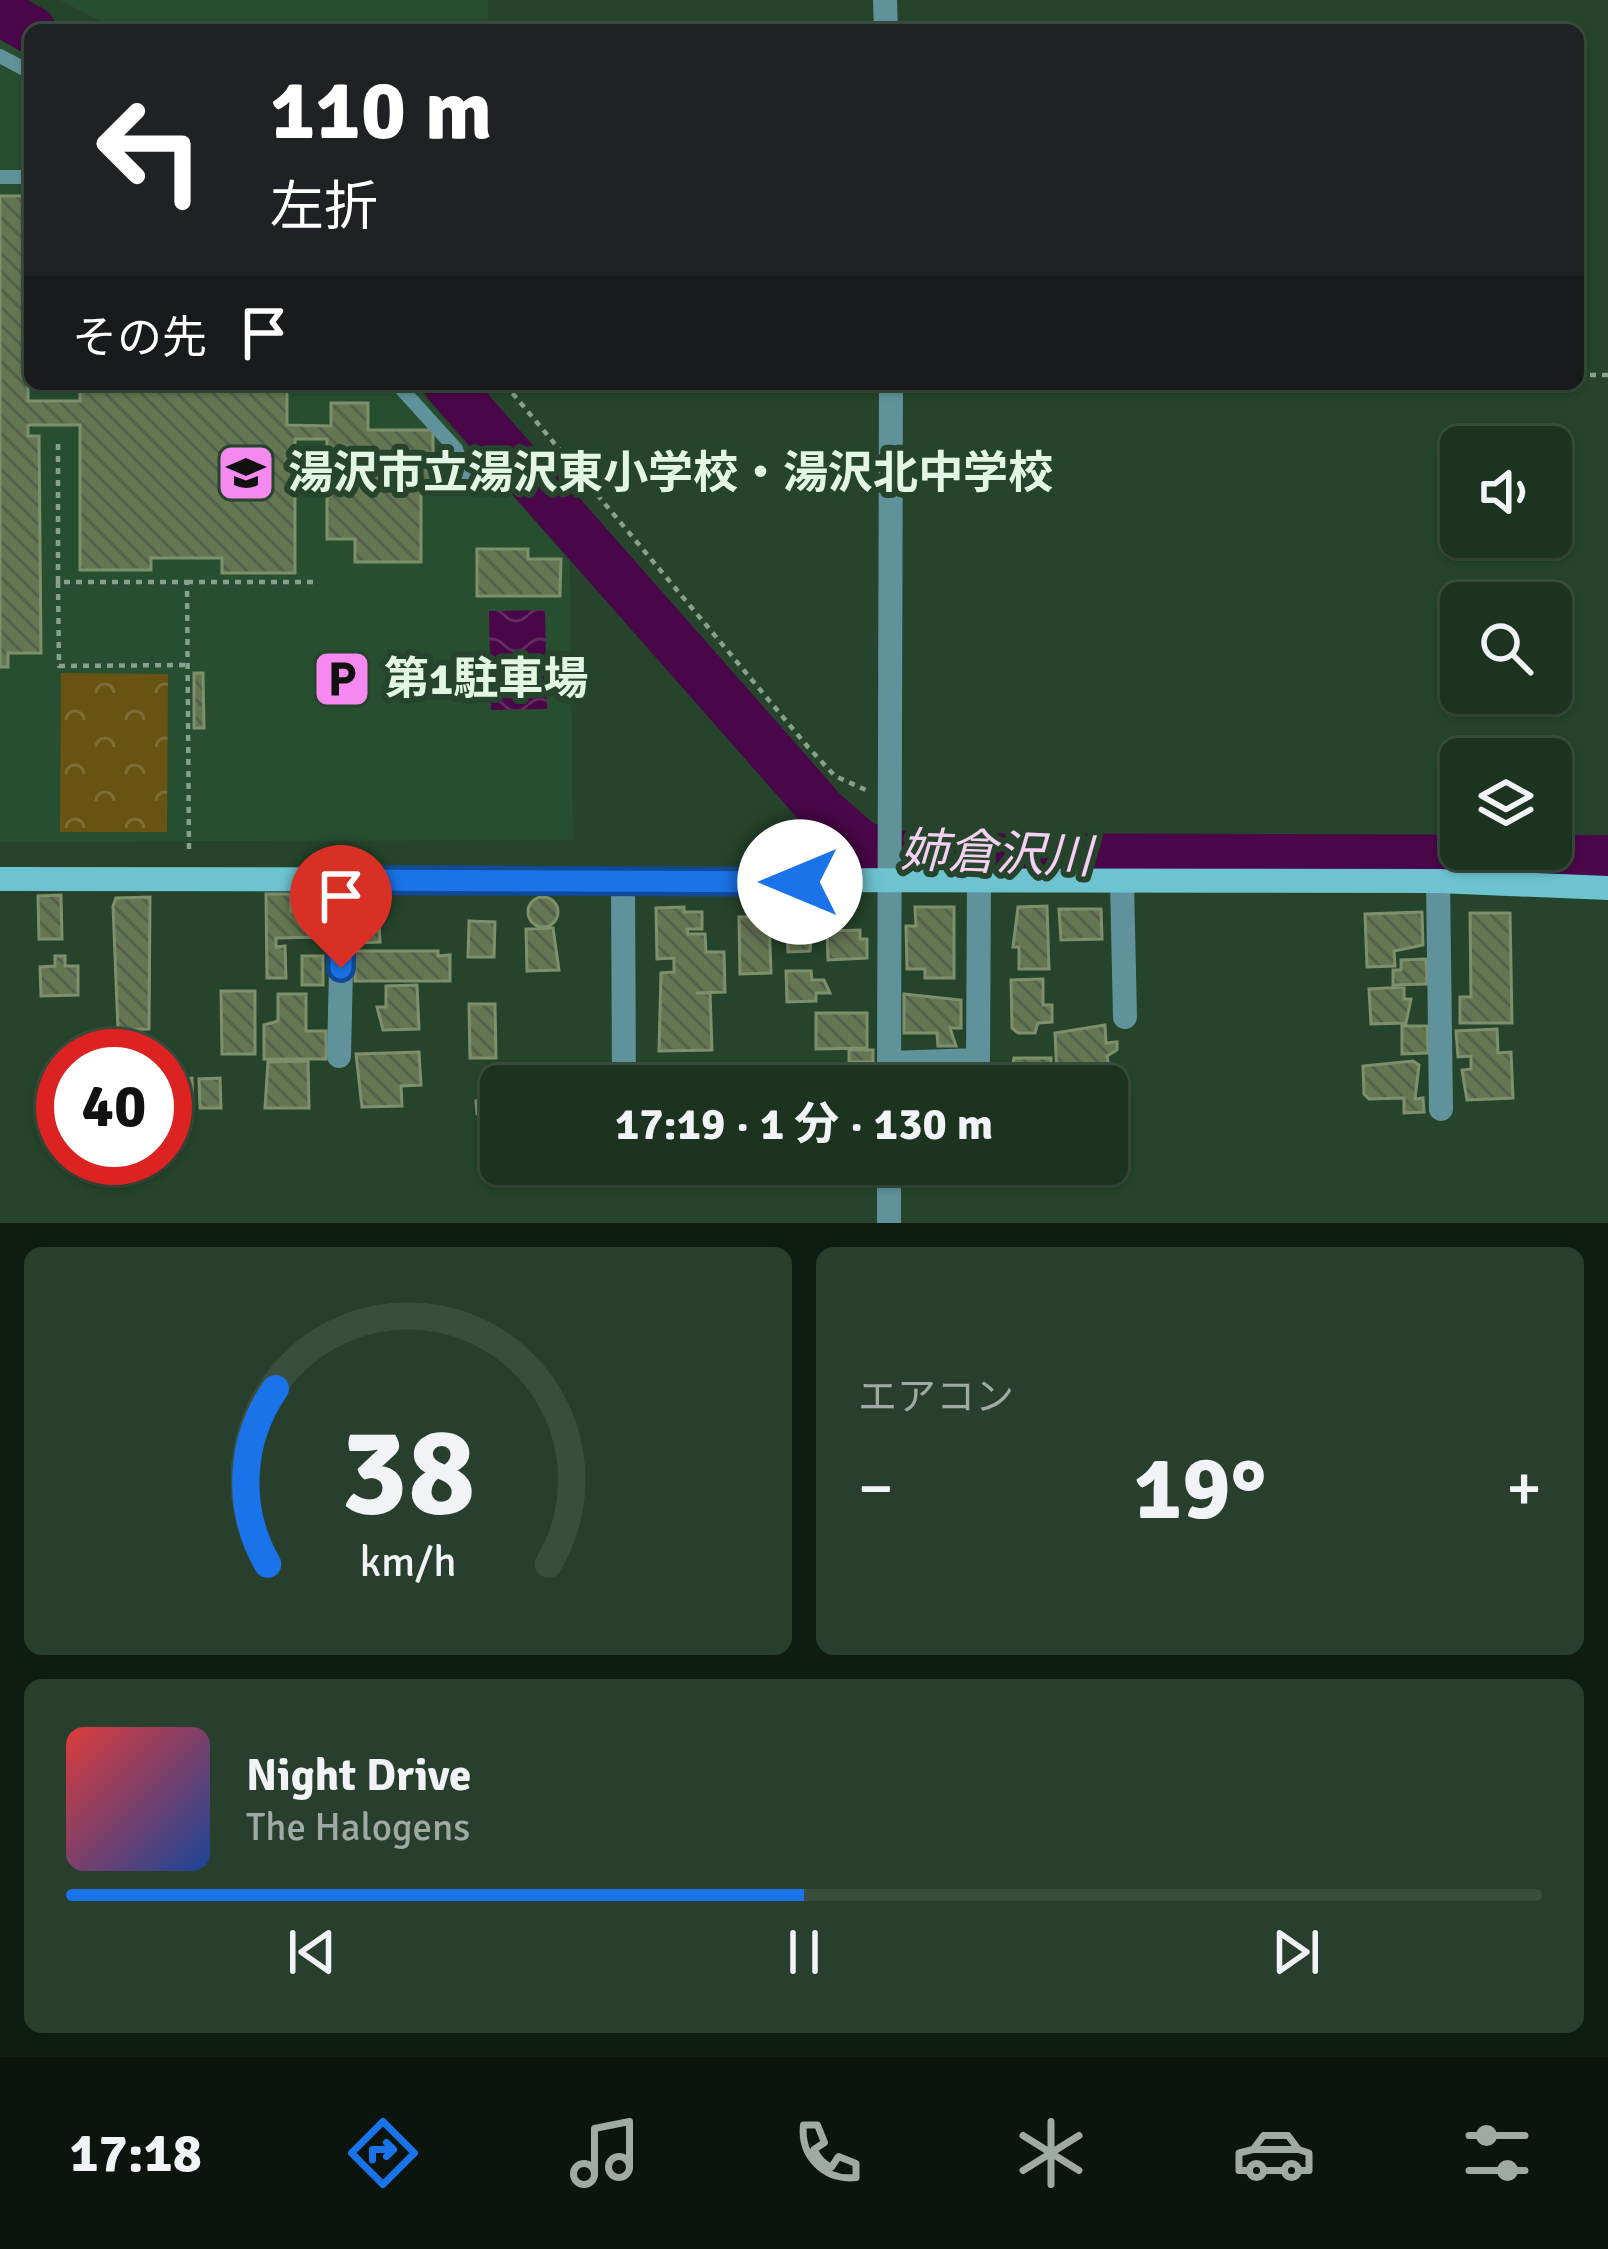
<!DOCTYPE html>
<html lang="ja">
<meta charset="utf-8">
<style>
:root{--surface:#1c3320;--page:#293f2d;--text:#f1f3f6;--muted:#a0aaa5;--line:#3a4e3e;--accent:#1a73e8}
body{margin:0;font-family:Signika,"Noto Sans JP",sans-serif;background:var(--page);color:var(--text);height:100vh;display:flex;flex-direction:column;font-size:45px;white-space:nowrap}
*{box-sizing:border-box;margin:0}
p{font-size:39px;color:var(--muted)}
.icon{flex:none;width:66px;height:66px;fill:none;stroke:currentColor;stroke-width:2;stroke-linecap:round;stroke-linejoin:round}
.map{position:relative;height:1223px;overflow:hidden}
.side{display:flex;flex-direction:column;gap:24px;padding:24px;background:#0f1c12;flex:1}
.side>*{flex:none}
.top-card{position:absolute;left:24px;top:24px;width:1560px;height:366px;border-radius:18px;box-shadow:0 3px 9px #0004,0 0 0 3px var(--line);background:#202124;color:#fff;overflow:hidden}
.tools{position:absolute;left:1440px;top:426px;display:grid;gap:24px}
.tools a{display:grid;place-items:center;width:132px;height:132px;border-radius:18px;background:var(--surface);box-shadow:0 3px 9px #0004,0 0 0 3px var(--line);font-size:60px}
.speed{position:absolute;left:36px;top:1029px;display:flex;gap:24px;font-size:60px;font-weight:700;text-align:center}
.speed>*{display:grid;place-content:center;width:156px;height:156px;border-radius:50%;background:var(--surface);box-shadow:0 3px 9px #0004,0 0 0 3px var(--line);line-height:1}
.speed .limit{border:18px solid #d22;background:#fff;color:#111}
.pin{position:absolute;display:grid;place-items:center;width:102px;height:102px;color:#fff;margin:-123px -51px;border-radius:50% 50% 50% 0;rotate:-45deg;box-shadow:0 0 12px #0007}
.pin .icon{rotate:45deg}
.me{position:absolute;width:132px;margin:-66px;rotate:270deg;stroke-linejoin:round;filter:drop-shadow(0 0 9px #0008)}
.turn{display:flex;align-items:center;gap:42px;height:252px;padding:0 48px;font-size:54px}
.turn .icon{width:156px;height:156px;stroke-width:2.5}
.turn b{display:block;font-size:84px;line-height:102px}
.then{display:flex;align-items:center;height:114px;padding:0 48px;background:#0003;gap:24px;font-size:45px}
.big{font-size:90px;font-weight:700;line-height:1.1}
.side .widget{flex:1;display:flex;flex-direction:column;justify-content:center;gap:18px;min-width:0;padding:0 42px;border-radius:18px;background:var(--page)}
.side .dial{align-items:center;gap:0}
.dial svg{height:312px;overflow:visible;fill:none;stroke:var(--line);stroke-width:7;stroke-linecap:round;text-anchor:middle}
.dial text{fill:var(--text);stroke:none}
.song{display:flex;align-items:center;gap:36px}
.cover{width:144px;height:144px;border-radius:18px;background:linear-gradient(135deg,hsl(0 70% 55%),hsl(220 70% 35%))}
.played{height:12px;border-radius:6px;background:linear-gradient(90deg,var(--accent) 50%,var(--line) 50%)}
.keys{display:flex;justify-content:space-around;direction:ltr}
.heat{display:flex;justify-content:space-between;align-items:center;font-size:66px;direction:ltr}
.side .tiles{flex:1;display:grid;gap:24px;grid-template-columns:1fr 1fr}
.widget:last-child{grid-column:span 2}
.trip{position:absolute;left:480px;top:1065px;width:648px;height:120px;border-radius:18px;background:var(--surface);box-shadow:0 3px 9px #0004,0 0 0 3px var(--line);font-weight:700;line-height:120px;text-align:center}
.dock{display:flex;height:192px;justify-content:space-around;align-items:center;background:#0b140d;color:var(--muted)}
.dock .icon{width:84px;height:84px}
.dock .selected{color:var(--accent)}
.dock b{font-size:54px;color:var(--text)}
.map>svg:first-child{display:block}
</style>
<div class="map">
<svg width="1608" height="1223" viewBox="0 0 1608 1223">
<defs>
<pattern id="park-crowns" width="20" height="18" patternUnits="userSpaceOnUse" patternTransform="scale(3)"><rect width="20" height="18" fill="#685313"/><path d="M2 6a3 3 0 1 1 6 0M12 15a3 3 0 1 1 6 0" fill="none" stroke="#7d6c35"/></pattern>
<pattern id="water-waves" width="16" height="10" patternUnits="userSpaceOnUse" patternTransform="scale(3)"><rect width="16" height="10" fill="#490648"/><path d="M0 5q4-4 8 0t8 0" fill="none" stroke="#632b62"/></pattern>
<pattern id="building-back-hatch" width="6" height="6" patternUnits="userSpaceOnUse" patternTransform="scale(3)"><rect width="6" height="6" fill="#657652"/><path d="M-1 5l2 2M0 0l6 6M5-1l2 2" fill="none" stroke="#54604c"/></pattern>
</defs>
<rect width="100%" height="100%" fill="#25442b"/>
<!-- built -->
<path fill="#274e2f" d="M60 0H488V30H117Z
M0 40 30 56V384H413L570 561 573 840 0 842Z"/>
<!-- park -->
<path fill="url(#park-crowns)" d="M61 673 168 674 167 832H60Z"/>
<!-- water -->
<path fill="url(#water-waves)" d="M545 610 547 709 491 710 489 611Z"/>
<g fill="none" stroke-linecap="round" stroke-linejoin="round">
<!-- river -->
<path stroke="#490648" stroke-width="48" d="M0 12 32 30
M447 384 824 812 863 846 911 857 1608 859"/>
</g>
<!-- building -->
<path fill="url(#building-back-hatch)" stroke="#7e906b" stroke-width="3" d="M0 196H29L28 401H80V384H287V425L331 426V403H368V430H433V494H421V562H355V539H327V439H295V573H222V558H151V570H80V425H28V436H39L41 653H8V667H0Z
M477 549H528V559H561L560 596H477Z
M194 673H203L204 728H194Z
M266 894H291V911L321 917 322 937 276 938V947L285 946 286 978H267Z
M61 895 62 939H39L38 896Z
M528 912a15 15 0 1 1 30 0a15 15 0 1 1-30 0Z
M150 897 149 1029 118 1030 113 906 116 898Z
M378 900 380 942 357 943 355 901Z
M814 902 810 951 788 952 787 925H795L794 903Z
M1047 906 1049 969H1019V947H1013L1018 907Z
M684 907V912H702V929H687L688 934H705L706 952H724L725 992 696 993H710L712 1050 659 1051 661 973 674 972V958L657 959 656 908Z
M915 907H954V978H925V969H907L906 926H916Z
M1059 909H1101L1102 939 1061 940Z
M1422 912 1423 945 1394 951 1395 966 1367 967 1365 914Z
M1470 913H1510L1512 1023H1460V997H1471Z
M769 916 771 973 740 974 739 917Z
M469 921 495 922 494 957H468Z
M553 928 559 970 527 971 526 929Z
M860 930V939H867V958L828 960 827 931Z
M355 951H438V956L450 955V981H355Z
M55 956H65V966H78V995L41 996 40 967 55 966Z
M302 956H323V985H302Z
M1426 959 1427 984 1393 985V970H1401V960Z
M786 971H811L812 980H824L830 993H816V1001L787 1002Z
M1043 979V1005H1052V1022L1038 1023 1035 1033H1018L1012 1028 1011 980Z
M417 985 419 1029 383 1030 377 1007H386V986Z
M1404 987V999H1411L1406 1023 1371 1024 1369 989Z
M221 991H255V1054H222Z
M278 994H306V1031H326V1059H264V1025L278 1021Z
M904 994 961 1000V1028H950L956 1046H938L937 1033H904Z
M469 1004H495L496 1058H470Z
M816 1013H867V1048L816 1049Z
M1105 1025 1106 1043 1117 1042V1050L1107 1056 1110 1074 1057 1075 1055 1033Z
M1402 1026H1427L1428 1053 1402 1054Z
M1497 1029 1498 1053 1511 1052 1513 1098 1467 1100 1462 1070 1471 1069V1056L1458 1057 1456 1031Z
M849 1050H873V1062H849Z
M419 1052 421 1085 401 1086 402 1106 362 1107 356 1054Z
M1014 1058H1051V1086H1009Z
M308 1061 309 1108H265L268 1062Z
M1413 1061 1419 1065 1415 1099 1423 1098 1424 1112 1404 1113V1098L1369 1099 1364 1094 1363 1066Z
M815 1065 874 1066V1086H815Z
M653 1066H674L675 1086H654Z
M966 1075 967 1083 983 1086H911L916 1076Z
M192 1078 193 1108H172V1079Z
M220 1078 221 1108H200L199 1079Z
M1107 1088H1120L1125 1112H1107Z
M493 1097H501V1117L477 1114 476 1101Z"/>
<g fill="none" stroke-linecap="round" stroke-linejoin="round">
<!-- path -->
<path stroke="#88a18d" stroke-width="4.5" stroke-dasharray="6 6" stroke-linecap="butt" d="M1578 375H1608
M513 384 509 389 808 747 835 776 866 790
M58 444V582H187L189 852
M58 582 59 666 188 665
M187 582H313"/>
<!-- lane -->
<path stroke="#5f929b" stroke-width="14" d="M0 56 30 72
M0 177H30
M397 384 456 449 465 474"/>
<!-- street -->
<path stroke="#5f929b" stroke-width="24" d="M885 0 886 30
M623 881 624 1086
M1438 881 1441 1109
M1122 882 1125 1017
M339 1056 343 880
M889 1063 978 1060 979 882
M889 1086 891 384
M889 1164V1223"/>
<!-- secondary -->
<path stroke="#6ec3d0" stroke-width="24" d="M0 879 1438 881 1608 888"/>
</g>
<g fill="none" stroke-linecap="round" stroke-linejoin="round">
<!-- route casing -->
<g stroke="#114b97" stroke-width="30">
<path id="route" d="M341 968 343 880 800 882"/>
</g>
<!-- route -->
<use href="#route" stroke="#1a73e8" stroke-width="21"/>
</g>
<!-- icons -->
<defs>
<g id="school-square" transform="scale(3)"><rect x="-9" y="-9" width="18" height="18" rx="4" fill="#f589ef" stroke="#25442b"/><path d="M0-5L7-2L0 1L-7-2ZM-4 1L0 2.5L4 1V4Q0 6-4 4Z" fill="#111"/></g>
<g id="parking-square" transform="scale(3)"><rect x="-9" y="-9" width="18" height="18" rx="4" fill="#f589ef" stroke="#25442b"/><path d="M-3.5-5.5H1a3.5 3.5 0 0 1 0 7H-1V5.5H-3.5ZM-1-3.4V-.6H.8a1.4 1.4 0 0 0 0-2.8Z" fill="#111"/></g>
</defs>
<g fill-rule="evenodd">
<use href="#school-square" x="246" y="473"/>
<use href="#parking-square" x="342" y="679"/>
</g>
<g text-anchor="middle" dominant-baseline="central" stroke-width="12" stroke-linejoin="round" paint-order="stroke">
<!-- poi labels -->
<g font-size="45" font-weight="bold" fill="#e3f6e6" stroke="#25442b" text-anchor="start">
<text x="288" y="473">湯沢市立湯沢東小学校・湯沢北中学校</text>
<text x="384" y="679">第1駐車場</text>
</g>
<!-- water labels -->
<g font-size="48" font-style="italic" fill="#f6d0f2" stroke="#25442b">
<text transform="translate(996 854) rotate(2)">姉倉沢川</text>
</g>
</g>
</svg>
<div class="tools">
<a><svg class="icon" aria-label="sound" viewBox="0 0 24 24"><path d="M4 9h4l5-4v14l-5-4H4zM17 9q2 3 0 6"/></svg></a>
<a><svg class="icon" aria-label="search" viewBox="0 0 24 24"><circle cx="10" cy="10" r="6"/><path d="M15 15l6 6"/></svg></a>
<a><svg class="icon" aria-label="layers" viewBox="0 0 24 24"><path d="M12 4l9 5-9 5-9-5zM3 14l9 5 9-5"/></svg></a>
</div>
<div class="speed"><div class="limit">40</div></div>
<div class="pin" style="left:341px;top:968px;background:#d93025"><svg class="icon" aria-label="arrive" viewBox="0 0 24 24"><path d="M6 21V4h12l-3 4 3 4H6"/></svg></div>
<svg class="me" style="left:800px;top:882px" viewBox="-20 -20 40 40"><circle r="19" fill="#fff"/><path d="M0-13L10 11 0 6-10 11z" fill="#1a73e8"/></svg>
<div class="trip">17:19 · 1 分 · 130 m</div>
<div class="top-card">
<div class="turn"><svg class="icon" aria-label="left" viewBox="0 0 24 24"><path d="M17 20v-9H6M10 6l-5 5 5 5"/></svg><div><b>110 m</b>左折</div></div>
<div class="then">その先<svg class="icon" aria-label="arrive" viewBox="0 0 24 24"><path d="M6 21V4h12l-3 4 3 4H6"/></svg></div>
</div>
</div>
<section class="side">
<div class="tiles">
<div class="widget dial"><svg viewBox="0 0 100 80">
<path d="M14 69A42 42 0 1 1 86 69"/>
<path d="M14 69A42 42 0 0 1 16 24" stroke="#1a73e8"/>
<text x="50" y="56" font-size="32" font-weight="700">38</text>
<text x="50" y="72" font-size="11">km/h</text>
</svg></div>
<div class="widget"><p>エアコン</p>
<div class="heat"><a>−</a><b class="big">19°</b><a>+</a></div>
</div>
<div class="widget">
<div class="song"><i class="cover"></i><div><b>Night Drive</b><p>The Halogens</p></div></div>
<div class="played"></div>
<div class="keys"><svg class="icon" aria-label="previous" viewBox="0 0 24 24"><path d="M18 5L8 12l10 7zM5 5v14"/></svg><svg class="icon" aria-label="pause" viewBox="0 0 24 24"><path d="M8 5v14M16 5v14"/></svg><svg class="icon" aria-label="next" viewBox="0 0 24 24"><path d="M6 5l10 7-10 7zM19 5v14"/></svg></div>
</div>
</div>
</section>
<nav class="dock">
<b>17:18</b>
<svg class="icon selected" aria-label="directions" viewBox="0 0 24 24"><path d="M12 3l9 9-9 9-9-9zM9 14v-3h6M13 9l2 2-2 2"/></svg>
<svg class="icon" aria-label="music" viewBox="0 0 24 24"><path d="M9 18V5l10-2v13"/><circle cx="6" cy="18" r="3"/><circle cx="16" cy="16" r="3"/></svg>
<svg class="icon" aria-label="phone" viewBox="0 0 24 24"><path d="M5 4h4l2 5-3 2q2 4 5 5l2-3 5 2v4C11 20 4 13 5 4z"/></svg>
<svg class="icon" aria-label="climate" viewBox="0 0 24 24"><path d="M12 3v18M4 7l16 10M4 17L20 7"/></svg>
<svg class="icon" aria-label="car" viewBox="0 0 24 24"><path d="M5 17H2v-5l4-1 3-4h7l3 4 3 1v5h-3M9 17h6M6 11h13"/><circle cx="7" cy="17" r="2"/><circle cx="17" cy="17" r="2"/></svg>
<svg class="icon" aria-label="filters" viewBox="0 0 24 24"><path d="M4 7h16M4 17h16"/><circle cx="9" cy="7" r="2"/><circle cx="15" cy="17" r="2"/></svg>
</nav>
